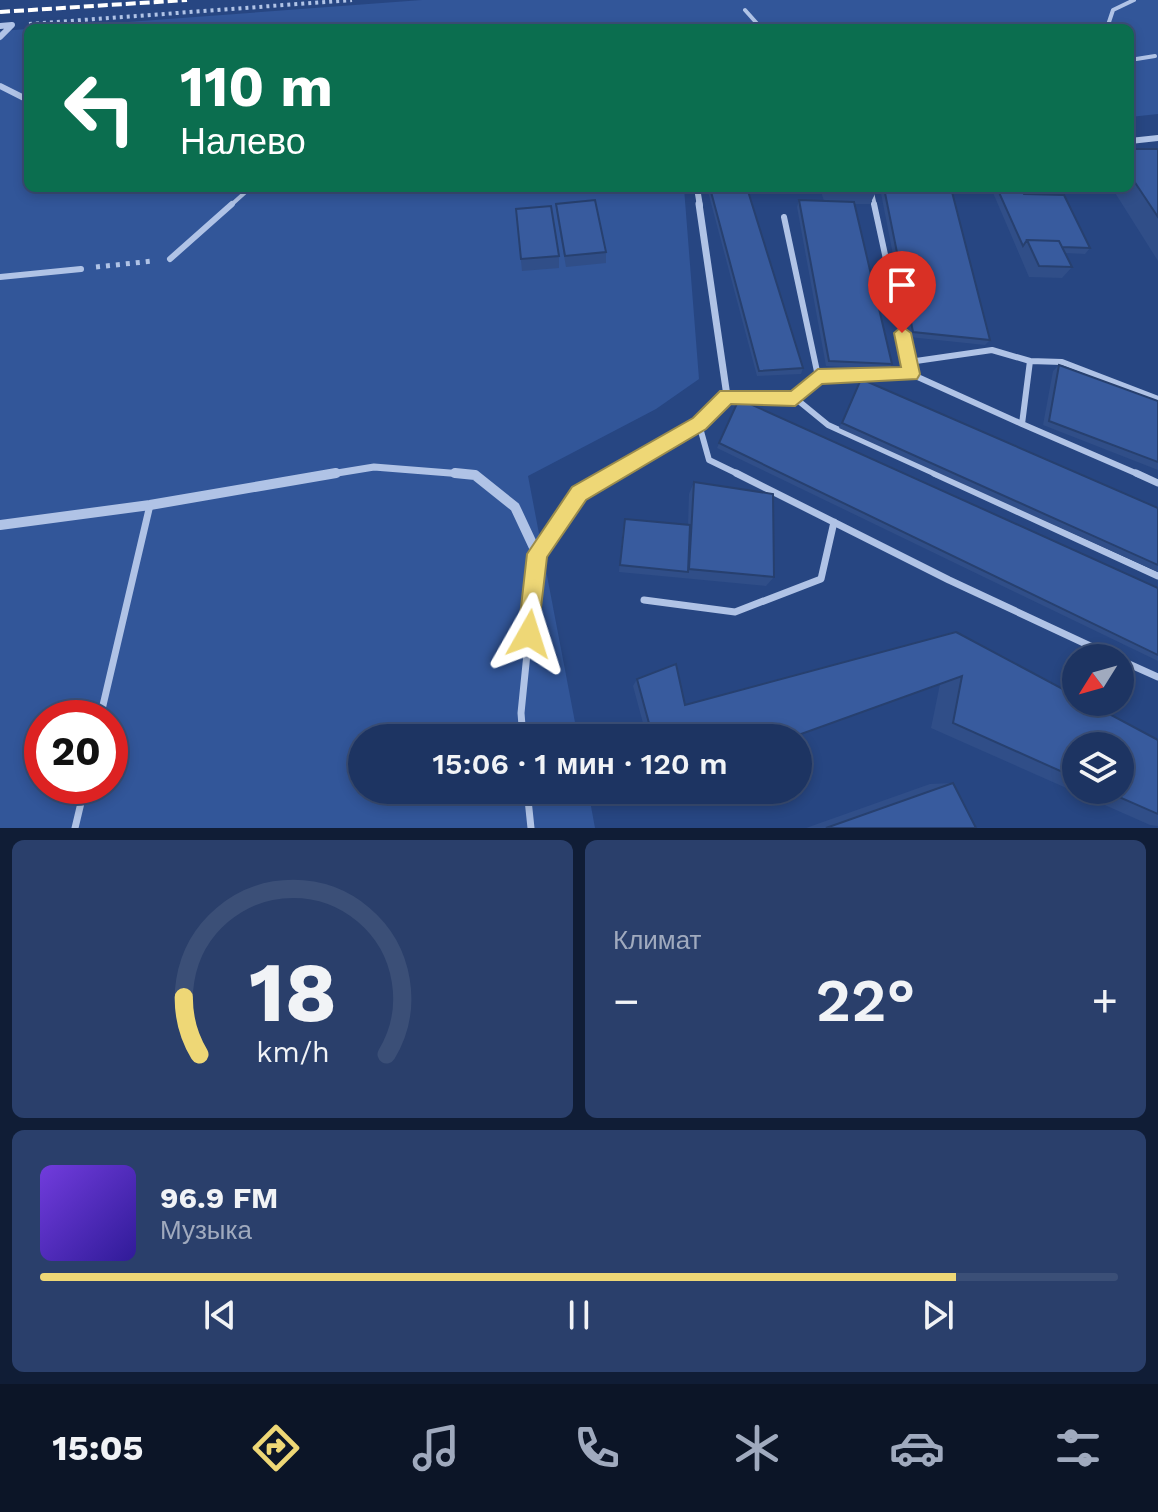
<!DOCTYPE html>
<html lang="ru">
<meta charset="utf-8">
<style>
:root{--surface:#1d3462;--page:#2a3f6b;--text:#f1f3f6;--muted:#a0aabe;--line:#3b4f77;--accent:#eed776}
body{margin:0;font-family:"Work Sans",sans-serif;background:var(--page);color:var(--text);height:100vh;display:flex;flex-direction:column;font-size:30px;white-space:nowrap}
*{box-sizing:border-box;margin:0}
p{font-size:26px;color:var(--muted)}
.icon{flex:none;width:44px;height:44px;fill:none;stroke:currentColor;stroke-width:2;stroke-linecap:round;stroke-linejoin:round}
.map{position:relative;height:828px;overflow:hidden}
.panel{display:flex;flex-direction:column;gap:12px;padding:12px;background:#101d36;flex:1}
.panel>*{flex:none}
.guide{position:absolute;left:24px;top:24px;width:1110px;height:168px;border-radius:12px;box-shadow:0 4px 12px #0003,0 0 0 2px var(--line);background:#0b6e4f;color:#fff;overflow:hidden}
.needle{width:52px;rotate:233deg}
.tools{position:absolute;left:1062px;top:644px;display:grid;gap:16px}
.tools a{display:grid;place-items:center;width:72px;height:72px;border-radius:50%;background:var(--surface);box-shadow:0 4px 12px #0003,0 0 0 2px var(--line);font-size:40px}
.speed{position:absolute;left:24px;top:700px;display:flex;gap:16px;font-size:40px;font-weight:700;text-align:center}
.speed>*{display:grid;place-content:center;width:104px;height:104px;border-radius:50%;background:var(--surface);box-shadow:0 4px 12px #0003,0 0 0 2px var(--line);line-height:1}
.speed .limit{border:12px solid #d22;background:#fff;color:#111}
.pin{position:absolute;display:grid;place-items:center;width:68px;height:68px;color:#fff;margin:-82px -34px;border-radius:50% 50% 50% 0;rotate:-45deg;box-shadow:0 0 8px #0007}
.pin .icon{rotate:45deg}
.me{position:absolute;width:88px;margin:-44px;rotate:6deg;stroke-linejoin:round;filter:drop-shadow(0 0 6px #0008)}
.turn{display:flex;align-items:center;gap:28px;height:168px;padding:0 24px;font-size:36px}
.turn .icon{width:104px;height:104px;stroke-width:2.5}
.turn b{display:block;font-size:56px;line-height:68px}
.big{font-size:60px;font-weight:600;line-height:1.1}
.panel .tile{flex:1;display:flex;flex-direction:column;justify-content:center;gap:12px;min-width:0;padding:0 28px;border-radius:12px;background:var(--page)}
.panel .dial{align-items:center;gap:0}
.dial svg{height:208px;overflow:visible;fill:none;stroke:var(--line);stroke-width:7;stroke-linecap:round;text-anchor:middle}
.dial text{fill:var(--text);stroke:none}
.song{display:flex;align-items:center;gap:24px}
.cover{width:96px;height:96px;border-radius:12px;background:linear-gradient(135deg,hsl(260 70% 55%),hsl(250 70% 35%))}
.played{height:8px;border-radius:4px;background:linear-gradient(90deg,var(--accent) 85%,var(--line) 85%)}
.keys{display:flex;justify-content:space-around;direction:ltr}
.heat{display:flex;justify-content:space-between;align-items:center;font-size:44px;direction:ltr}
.panel .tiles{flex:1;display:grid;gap:12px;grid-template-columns:1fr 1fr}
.tile:last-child{grid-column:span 2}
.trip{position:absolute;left:348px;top:724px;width:464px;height:80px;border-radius:40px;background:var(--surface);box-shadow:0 4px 12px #0003,0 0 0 2px var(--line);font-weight:600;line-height:80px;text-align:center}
.menu{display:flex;height:128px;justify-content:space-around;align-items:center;background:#0c1527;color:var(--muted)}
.menu .icon{width:56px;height:56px}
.menu .active{color:var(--accent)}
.menu b{font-size:36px;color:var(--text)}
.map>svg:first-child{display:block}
</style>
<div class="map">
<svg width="1158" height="828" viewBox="0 0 1158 828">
<rect width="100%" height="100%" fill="#274682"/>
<!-- green -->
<path fill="#325699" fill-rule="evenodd" d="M422 0H1158V114L1130 117V28H47Z
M28 29V188H684L699 379 656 409 528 476 578 738H362V790H588L595 828H0V31ZM42 718H110V786H42Z"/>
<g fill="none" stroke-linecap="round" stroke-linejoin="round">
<!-- path-far1 -->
<path stroke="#b0c3e6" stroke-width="4" stroke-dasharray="3 4" stroke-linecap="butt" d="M29 24 352 0"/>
<!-- path -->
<path stroke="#b0c3e6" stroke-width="5" stroke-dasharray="4 6" stroke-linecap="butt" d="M96 267 153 261"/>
<!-- service-far2 -->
<path stroke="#b0c3e6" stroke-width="4" d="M745 10 761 28
M1107 28 1113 10 1134 0
M1130 60 1155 56
M871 188 875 206
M230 206 250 188"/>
<!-- service-far1 -->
<path stroke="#b0c3e6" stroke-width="6" d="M784 217 818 376
M170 259 232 204
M0 277 81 269
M1030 361 1062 362 1158 399
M909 362 992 350 1030 361 1022 424 911 374
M727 396 795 398 818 376 911 374 874 204
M795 398 828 425 938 475
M699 424 709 460 740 475
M1022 424 1140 475"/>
<!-- service -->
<path stroke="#b0c3e6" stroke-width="7" d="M736 473 949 580 1116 658
M934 473 1158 576
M1136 473 1158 483
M644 600 735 612 821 579 834 522
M1120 660 1158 677
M100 718 150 505
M523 738 521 713 537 555
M527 790 531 828
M75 828 85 786"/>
<!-- minor-far2 -->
<path stroke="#b0c3e6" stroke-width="6" d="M0 26 12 25 0 37
M0 86 28 100
M1130 141 1158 138
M697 188 700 206"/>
<!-- minor-far1 -->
<path stroke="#b0c3e6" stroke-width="7" d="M325 475 374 467 475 475
M611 475 699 424 727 396 699 204"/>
<!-- minor -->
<path stroke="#b0c3e6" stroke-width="10" d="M455 473 475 475 515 507 537 554 579 494 614 473
M0 525 150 505 336 473"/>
<!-- rail -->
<path stroke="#fff" stroke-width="4" stroke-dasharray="10 4" stroke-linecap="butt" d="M0 12 187 0"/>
</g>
<!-- wall -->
<path fill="#304e88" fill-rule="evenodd" d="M1130 149H1158V261L1112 188H1130Z
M707 188H747L803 368 801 374 757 376Z
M820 188H874L876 192 870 204H855L892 364 888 369 826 366 797 207 799 200 824 201Z
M880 188H951L990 340 985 345 909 337Z
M991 188H1026L1023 192 1024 194 1090 248 1085 254 1065 253 1072 267 1062 278 1029 277Z
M556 204 606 252V263L566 267 557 216Z
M516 209 559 256V268L522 271Z
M1059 365 1158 401V470L1043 425 1053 371Z
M861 379 1158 508V572L839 428Z
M739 399 1158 588V661L717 448Z
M694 482 774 577 766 586 619 572 623 526 688 525 689 494Z
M956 632 1158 740V826L1150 825 931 728 940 684 790 738H647L633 686 637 679 685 705ZM1076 746 1120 790H1076Z
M953 783 976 828H806L930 784Z"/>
<!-- building -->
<path fill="#385b9e" stroke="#27406f" stroke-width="2" d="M1130 149H1158V217L1130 175Z
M710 188H747L803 368 759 371Z
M828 188H874L876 192H830Z
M884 188H951L990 340 913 332Z
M997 188H1021L1024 194 1064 195 1090 248 1062 247 1059 241 1027 240 1023 246Z
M595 200 606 252 565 256 556 204Z
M799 200 854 202 892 364 829 361Z
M551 206 559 256 521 259 516 209Z
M1027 240 1059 241 1072 267 1039 266Z
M1059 365 1158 401V462L1049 421Z
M861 379 1158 508V565L842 423Z
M739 399 1158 588V655L719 443Z
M694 482 773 494 774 577 689 569Z
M625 519 690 525 688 572 620 565Z
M956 632 1076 696V702H1087L1158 740V814L1103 790H1120V746H1076V778L953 723 962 676 790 738H653L637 679 676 664 685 705Z
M953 783 976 828H826Z"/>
<!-- route -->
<path fill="#eed776" stroke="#9b8c4d" stroke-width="2" d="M902 326 911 333 920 374 917 379 822 384 795 406 731 404 706 429 586 500 547 557 537 641 529 645 521 641 518 634 527 554 572 487 693 418 720 391H791L818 369 901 367 894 333Z"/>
</svg>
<div class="tools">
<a><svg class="needle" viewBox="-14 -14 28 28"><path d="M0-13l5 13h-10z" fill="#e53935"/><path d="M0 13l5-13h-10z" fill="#a0aabe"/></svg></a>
<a><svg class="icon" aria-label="layers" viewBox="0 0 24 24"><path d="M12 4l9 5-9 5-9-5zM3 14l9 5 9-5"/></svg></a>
</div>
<div class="speed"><div class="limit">20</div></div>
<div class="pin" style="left:902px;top:333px;background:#d93025"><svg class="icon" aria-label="arrive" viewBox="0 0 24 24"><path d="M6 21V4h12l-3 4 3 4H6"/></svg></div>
<svg class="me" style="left:529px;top:634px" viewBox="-20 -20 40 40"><path d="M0-17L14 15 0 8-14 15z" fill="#eed776" stroke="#fff" stroke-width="4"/></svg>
<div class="trip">15:06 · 1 мин · 120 m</div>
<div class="guide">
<div class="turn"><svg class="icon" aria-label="left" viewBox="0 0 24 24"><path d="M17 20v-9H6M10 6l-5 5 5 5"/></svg><div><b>110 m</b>Налево</div></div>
</div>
</div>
<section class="panel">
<div class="tiles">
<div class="tile dial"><svg viewBox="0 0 100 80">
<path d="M14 69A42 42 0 1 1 86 69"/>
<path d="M14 69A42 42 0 0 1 8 47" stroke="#eed776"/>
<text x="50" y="56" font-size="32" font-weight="700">18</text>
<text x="50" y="72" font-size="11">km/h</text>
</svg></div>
<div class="tile"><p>Климат</p>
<div class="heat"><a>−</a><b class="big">22°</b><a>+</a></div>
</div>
<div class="tile">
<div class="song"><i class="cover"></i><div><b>96.9 FM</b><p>Музыка</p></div></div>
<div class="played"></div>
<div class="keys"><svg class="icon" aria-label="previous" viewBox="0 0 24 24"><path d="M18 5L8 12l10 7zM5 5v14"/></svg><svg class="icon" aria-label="pause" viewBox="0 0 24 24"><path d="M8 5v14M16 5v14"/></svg><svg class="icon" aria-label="next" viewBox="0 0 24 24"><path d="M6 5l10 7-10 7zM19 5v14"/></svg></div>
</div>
</div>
</section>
<nav class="menu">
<b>15:05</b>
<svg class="icon active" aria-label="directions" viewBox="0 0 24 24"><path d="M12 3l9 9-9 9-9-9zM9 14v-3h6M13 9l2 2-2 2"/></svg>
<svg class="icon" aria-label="music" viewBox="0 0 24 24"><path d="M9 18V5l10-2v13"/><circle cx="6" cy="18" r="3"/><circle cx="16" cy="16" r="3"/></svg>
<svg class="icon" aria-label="phone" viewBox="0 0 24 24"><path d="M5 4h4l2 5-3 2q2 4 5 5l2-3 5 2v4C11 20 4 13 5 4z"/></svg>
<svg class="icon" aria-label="climate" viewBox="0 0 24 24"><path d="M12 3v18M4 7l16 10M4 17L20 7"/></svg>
<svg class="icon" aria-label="car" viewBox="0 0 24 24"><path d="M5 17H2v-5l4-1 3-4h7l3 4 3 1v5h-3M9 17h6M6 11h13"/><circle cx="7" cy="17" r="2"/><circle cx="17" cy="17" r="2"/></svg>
<svg class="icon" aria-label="filters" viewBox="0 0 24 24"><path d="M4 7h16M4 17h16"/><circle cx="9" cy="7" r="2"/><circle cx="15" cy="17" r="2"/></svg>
</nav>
